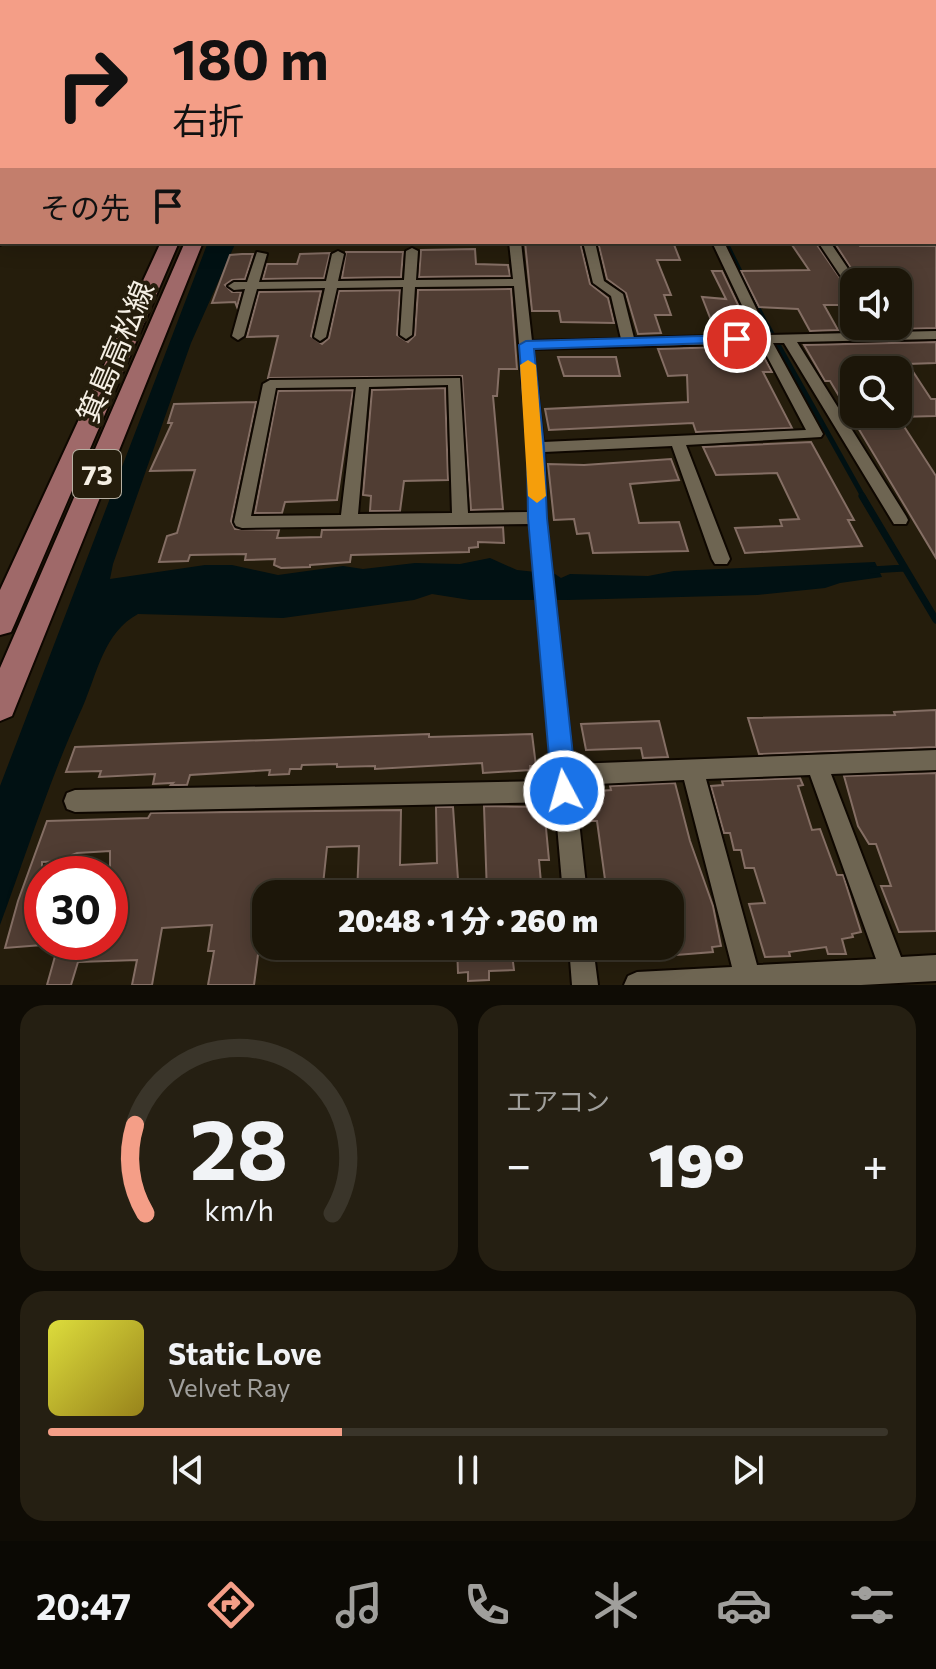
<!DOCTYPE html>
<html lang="ja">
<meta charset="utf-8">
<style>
:root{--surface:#1c1609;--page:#251f12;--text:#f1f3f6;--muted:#a09f9c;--line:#3a352a;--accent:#f49e87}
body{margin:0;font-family:Commissioner,"Noto Sans JP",sans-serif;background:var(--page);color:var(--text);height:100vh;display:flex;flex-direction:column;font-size:30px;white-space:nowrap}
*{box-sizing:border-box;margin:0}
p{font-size:26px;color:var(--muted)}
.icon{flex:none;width:44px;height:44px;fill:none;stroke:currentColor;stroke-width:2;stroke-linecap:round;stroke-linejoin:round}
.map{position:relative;height:985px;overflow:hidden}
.panel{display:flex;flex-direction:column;gap:20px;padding:20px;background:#0f0c05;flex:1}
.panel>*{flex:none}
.guide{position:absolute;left:0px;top:0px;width:936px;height:244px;box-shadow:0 4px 20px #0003,0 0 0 2px var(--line);background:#f49e87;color:#111;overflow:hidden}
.buttons{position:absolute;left:840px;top:268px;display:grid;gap:16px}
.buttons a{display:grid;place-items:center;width:72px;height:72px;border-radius:16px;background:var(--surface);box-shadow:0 4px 20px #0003,0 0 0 2px var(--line);font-size:40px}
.speed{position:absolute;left:24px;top:856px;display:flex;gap:16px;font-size:40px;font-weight:700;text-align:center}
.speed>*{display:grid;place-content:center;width:104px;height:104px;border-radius:50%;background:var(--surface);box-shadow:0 4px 20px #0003,0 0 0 2px var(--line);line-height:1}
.speed .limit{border:12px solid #d22;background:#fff;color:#111}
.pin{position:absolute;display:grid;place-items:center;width:68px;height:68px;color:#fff;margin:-34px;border:4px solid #fff;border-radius:50%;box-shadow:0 2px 8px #0007}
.me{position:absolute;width:88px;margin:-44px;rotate:354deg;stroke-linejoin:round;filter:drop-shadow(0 0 6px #0008)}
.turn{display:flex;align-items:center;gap:28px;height:168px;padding:0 40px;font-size:36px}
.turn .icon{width:104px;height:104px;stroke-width:2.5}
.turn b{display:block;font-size:56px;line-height:68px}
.then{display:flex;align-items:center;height:76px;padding:0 40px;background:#0003;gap:16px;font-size:30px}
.big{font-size:60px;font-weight:800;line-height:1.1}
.panel .widget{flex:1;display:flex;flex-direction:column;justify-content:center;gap:12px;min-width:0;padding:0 28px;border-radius:24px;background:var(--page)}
.panel .dial{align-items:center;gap:0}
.dial svg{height:208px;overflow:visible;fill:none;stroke:var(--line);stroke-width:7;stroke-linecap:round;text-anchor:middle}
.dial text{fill:var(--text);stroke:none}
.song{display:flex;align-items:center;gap:24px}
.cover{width:96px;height:96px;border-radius:12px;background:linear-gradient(135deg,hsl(60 70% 55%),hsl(50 70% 35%))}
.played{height:8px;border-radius:4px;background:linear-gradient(90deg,var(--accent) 35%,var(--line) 35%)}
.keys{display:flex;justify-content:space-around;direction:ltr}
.heat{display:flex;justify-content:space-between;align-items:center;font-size:44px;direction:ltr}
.panel .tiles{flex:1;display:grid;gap:20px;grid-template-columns:1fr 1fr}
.widget:last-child{grid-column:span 2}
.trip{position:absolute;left:252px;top:880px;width:432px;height:80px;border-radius:24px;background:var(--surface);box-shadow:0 4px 20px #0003,0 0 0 2px var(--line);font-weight:800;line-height:80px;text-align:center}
.tab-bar{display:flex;height:128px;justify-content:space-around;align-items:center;background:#0b0904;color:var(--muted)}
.tab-bar .icon{width:56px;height:56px}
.tab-bar .current{color:var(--accent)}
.tab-bar b{font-size:36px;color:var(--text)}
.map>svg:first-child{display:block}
</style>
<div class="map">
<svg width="936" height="985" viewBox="0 0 936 985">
<rect width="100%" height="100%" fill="#251d0c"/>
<!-- water -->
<path fill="#011113" d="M208 242H236L191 343 113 564 110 579 205 565H232L278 575 343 566 363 569 415 563 460 564 490 558 517 570 555 574 561 578 570 574 648 576 674 571 875 562 882 577 840 583 825 588 757 595 567 600H470L432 594 414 600 283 618 138 614C104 632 97 674 83 706 50 778 27 852 0 925V786Z"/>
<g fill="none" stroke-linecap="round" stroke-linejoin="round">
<!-- stream-far3 -->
<path stroke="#011113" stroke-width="3" d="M818 0 825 2
M834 0 839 2"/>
<!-- stream-far2 -->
<path stroke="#011113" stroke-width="4" d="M726 242 768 327"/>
<!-- stream-far1 -->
<path stroke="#011113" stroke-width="5" d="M767 325 864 498"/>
<!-- stream -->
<path stroke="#011113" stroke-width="7" d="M862 496 936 620
M872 570 904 568"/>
</g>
<!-- building -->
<path fill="#503d33" stroke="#846e64" stroke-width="2" d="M525 242H580L590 284 608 298 614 323 561 322 559 311H532Z
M598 242H673L680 260H657L671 295H664L671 315H655L661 333 638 334 626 293 607 279Z
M790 242H815L854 298V305H824L838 330 810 331 798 309 759 307 741 271 809 270Z
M834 242H857L860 246H936V328L899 329 898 282H860Z
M475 249 476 264 508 265 510 276 419 277 421 250Z
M346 252H403L401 277 342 278Z
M330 253 324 278 263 279 267 264H297L300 254Z
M242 254H253L245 279 232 280 225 285 232 292H241L237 307 235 302 212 303 230 255Z
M712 271H722L751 332 716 333 702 297 726 299Z
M511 289 517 369H499L497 396H493L503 509 471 510 462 376 268 378 278 336 247 337 259 292 321 291 311 336 322 344 329 338 339 291 400 290 397 335 408 342 415 335 418 290Z
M936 342V363L908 364 931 399H936V416L898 417V370H854V414H896L936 476V558L830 381H825L804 345Z
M758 346 772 372H763L792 428 696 432 693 423 549 430 545 409 688 402 687 375 668 376 658 349Z
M558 357H616L620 376H564Z
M445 388 448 480 404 481 400 511H370L371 496 363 495 372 390Z
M353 390 337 500 285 502 282 513H255L278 391Z
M256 402 231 521 235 529 279 530 277 538 321 537 322 530 503 527 504 543 478 542V547L469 548V552L351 555 350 562 310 565V567L281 568 274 565 275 559 245 560 246 554 190 555 188 561 159 562 167 536 177 533 195 470 150 471 172 423H168L174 404Z
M811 442 854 520H848L862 546 745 553 735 528 782 526 780 520 799 519 777 473 716 475 703 447Z
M671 459 679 480 630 484 639 523 679 522 688 551 593 553 589 533 577 534 574 519 554 520 548 464 584 465Z
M936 710V747L759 754 748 718 895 715 894 712Z
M659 721 668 757 643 758 641 748 586 750 581 724Z
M429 734V737L532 734 536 766H530V770L483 773 482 763 375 769V766L337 767V764L302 765 301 769H290L289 774 269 775 270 770 190 775 187 785H171L173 783 153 784 155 774 99 777 101 771 66 772 75 747Z
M936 773V931L899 932 881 886H891L876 844H869L858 826 844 776Z
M800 778 803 785 798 786 812 830 820 829 837 875H843L861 932 852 934 853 937 842 939 846 954H828L826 947 789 952 790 956 765 957 749 904 765 903 754 868H745L741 850H734L730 833H724L711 786 723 785 722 781Z
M675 783 690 841 713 906 721 946 712 947 713 952 676 955 674 949 670 950V894H607L597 821H589L585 792 611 790 610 786Z
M484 806 544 807 549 860H539L542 894H487Z
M436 807H453L459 894H357L359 846 327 847 322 894H266L254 985H208L214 951H208L212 925 162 928 152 985H132L137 960 78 962 71 985H47L59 942H110V851L77 853 72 855 70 861 42 862V945L5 948 18 901 47 821 148 818 151 813 401 810 400 865 437 863Z
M457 946H511L514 970 489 971V980L468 981V972L458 973Z"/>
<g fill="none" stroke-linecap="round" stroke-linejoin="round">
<!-- street casing -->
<g stroke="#0e0700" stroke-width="4">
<path id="street" d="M0 0H36L0 4Z
M195 0H202L194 2Z
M595 0H602L603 2H596Z
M824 0H832L834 2H826Z
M934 24H936V28H934Z
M0 39H2V43H0Z
M934 40H936V45H934Z
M934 55H936V59H934Z
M934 209H936V215H934Z
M0 237H2V242H6L0 245Z
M509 242H521L532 341 621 339 611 296 593 283 583 242H595L604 281 623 294 634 338 756 335 712 242H724L769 335 936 331V339L797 342 906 516 908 520 906 524H894L784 343H773L823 434 821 437 686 445 730 559 727 564H715L712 559 672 446 544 452 546 518 573 764 936 750V770L831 774 901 957 936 955V981L861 985H624L628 976 637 972 732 967 684 780 575 785 587 894H563L555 802 75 812 67 809 64 801 67 793 75 790 553 781 530 524 242 528 236 526 234 522 263 384 270 380 460 378 468 513 530 512 528 447 514 286 415 287 412 335 406 339 400 335 403 287 337 288 326 337 320 341 314 337 325 288 257 289 244 336 238 340 232 336 245 289 234 290 228 286 234 282H247L257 252 267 254 259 282 326 281 332 254 338 251 344 254 338 281 404 280 406 251 412 248 418 251 416 280 513 279ZM760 343 806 430 543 442 533 349ZM448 385 452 513 358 514 369 387ZM356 387 341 515 251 516 276 388ZM810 775 876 959 757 965 706 779Z
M818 242H830L857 282H854V291L850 290Z
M569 946H593L598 985H572Z"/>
</g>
<!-- secondary casing -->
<g stroke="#0e0700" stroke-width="4">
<path id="secondary" d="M934 135H936V143H934Z
M0 178H2V186H0Z"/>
</g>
<!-- primary casing -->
<g stroke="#0e0700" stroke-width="4">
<path id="primary" d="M161 242H179L15 623 11 632 0 635V590Z
M185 242H203L16 706 12 716 0 721V668Z"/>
</g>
<!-- street -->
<use href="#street" fill="#6e6552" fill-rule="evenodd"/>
<!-- secondary -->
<use href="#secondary" fill="#6e6552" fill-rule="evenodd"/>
<!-- primary -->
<use href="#primary" fill="#9f6969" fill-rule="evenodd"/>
</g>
<!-- route -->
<path fill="#1a73e8" stroke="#114b97" stroke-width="2" d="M737 335 744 339 742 342 534 349 544 447 547 518 577 791 573 799 564 803 555 799 552 791 528 518 527 447 519 345 526 341Z"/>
<!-- slow -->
<path fill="#f59e0b" d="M528 360 536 365 546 496 537 503 528 496 520 365Z"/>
<g text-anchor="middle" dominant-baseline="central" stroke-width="8" stroke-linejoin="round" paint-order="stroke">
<!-- shield labels -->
<rect fill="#251d0c" stroke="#b7b0a3" stroke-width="2" x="73" y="450" width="48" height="48" rx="6"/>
<g font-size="28" font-weight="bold" fill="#f5efe4">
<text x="97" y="474">73</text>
</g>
<!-- street labels -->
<g font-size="30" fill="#f5efe4" stroke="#251d0c">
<text transform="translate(114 351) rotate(-67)">箕島高松線</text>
</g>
</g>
</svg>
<div class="buttons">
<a><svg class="icon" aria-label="sound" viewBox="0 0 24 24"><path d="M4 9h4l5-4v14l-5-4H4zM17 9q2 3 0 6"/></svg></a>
<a><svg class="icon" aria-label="search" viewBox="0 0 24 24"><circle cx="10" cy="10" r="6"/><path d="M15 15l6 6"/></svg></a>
</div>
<div class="speed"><div class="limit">30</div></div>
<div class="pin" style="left:737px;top:339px;background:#d93025"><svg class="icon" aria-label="arrive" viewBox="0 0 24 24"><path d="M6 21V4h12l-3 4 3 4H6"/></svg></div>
<svg class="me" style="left:564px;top:791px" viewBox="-20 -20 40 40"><circle r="17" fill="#1a73e8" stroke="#fff" stroke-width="3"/><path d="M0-11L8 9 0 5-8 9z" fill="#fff"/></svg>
<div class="trip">20:48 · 1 分 · 260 m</div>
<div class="guide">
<div class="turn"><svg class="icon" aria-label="right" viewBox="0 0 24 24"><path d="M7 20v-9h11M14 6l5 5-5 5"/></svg><div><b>180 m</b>右折</div></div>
<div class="then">その先<svg class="icon" aria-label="arrive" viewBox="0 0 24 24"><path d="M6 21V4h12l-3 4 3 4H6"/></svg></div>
</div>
</div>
<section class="panel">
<div class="tiles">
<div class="widget dial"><svg viewBox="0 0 100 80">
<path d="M14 69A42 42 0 1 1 86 69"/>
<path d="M14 69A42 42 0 0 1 10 35" stroke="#f49e87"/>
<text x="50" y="56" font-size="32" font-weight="700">28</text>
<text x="50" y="72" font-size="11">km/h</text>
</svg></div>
<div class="widget"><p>エアコン</p>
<div class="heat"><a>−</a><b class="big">19°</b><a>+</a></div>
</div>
<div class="widget">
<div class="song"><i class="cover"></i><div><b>Static Love</b><p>Velvet Ray</p></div></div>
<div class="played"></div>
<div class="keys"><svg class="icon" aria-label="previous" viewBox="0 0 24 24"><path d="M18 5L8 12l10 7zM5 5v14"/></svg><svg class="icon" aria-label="pause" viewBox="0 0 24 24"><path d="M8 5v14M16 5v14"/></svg><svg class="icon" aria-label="next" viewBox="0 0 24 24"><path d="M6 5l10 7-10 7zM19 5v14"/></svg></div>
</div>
</div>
</section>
<nav class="tab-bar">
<b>20:47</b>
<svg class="icon current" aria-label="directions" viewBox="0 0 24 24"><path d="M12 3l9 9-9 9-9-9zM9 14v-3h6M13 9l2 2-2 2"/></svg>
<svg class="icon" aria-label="music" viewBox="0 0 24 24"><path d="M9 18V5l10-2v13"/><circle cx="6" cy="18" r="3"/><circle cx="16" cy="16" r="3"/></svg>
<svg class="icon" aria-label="phone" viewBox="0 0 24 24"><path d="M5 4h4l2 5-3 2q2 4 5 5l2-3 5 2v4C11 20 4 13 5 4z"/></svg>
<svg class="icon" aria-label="climate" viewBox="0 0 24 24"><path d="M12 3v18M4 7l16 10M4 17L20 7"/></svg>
<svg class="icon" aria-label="car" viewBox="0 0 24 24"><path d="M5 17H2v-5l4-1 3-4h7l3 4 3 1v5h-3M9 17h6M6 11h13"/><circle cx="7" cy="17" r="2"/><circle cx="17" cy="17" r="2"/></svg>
<svg class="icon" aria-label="filters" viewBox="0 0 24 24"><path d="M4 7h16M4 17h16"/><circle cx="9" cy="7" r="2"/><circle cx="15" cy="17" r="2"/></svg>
</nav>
